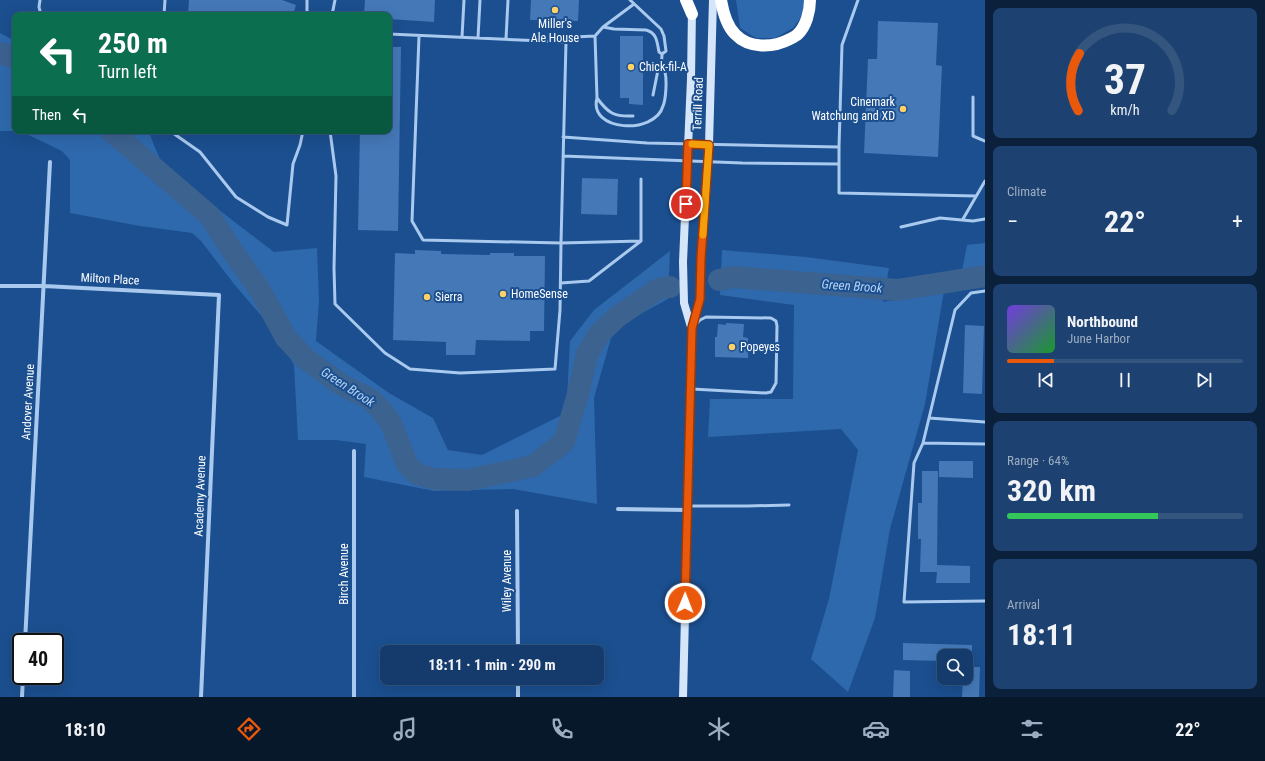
<!DOCTYPE html>
<meta charset="utf-8">
<style>
:root{--surface:#143b6b;--page:#1d4271;--text:#f1f3f6;--muted:#9dadc1;--line:#33557e;--accent:#ea580c}
body{margin:0;font-family:"Roboto Condensed",sans-serif;background:var(--page);color:var(--text);height:100vh;display:flex;flex-direction:column;font-size:15px;white-space:nowrap}
*{box-sizing:border-box;margin:0}
p{font-size:13px;color:var(--muted)}
.icon{flex:none;width:22px;height:22px;fill:none;stroke:currentColor;stroke-width:2;stroke-linecap:round;stroke-linejoin:round}
.map{position:relative;flex:1;overflow:hidden}
.panel{display:flex;flex-direction:column;gap:8px;padding:8px;background:#0b203b;width:280px}
.panel>*{flex:none}
.hud{position:absolute;left:12px;top:12px;width:380px;height:122px;border-radius:8px;box-shadow:0 4px 16px #0002,0 0 0 1px var(--line);background:#0b6e4f;color:#fff;overflow:hidden}
.buttons{position:absolute;left:937px;top:649px;display:grid;gap:8px}
.buttons a{display:grid;place-items:center;width:36px;height:36px;border-radius:8px;background:var(--surface);box-shadow:0 4px 16px #0002,0 0 0 1px var(--line);font-size:20px}
.speed{position:absolute;left:12px;top:633px;display:flex;gap:8px;font-size:20px;font-weight:700;text-align:center}
.speed>*{display:grid;place-content:center;width:52px;height:52px;border-radius:50%;background:var(--surface);box-shadow:0 4px 16px #0002,0 0 0 1px var(--line);line-height:1}
.speed .limit{border:2px solid #111;border-radius:6px;background:#fff;color:#111}
.pin{position:absolute;display:grid;place-items:center;width:34px;height:34px;color:#fff;margin:-17px;border:2px solid #fff;border-radius:50%;box-shadow:0 1px 4px #0007}
.me{position:absolute;width:44px;margin:-22px;rotate:1deg;stroke-linejoin:round;filter:drop-shadow(0 0 3px #0008)}
.turn{display:flex;align-items:center;gap:14px;height:84px;padding:0 20px;font-size:18px}
.turn .icon{width:52px;height:52px;stroke-width:2.5}
.turn b{display:block;font-size:28px;line-height:34px}
.then{display:flex;align-items:center;height:38px;padding:0 20px;background:#0003;gap:8px;font-size:15px}
.big{font-size:30px;font-weight:700;line-height:1.1}
.panel .widget{flex:1;display:flex;flex-direction:column;justify-content:center;gap:6px;min-width:0;padding:0 14px;border-radius:8px;background:var(--page)}
.panel .dial{align-items:center;gap:0}
.dial svg{height:104px;overflow:visible;fill:none;stroke:var(--line);stroke-width:7;stroke-linecap:round;text-anchor:middle}
.dial text{fill:var(--text);stroke:none}
.song{display:flex;align-items:center;gap:12px}
.cover{width:48px;height:48px;border-radius:6px;background:linear-gradient(135deg,hsl(260 70% 55%),hsl(130 70% 35%))}
.played{height:4px;border-radius:2px;background:linear-gradient(90deg,var(--accent) 20%,var(--line) 20%)}
.keys{display:flex;justify-content:space-around;direction:ltr}
.heat{display:flex;justify-content:space-between;align-items:center;font-size:22px;direction:ltr}
.charge{height:6px;border-radius:3px;background:linear-gradient(90deg,#34c759 64%,var(--line) 0)}
.trip{position:absolute;left:380px;top:645px;width:224px;height:40px;border-radius:8px;background:var(--surface);box-shadow:0 4px 16px #0002,0 0 0 1px var(--line);font-weight:700;line-height:40px;text-align:center}
.menu{display:flex;height:64px;justify-content:space-around;align-items:center;background:#08182b;color:var(--muted)}
.menu .icon{width:28px;height:28px}
.menu .selected{color:var(--accent)}
.menu b{font-size:18px;color:var(--text)}
main{display:flex;flex:1;min-height:0}
.map>svg:first-child{display:block}
</style>
<main>
<div class="map">
<svg width="985" height="697" viewBox="0 0 985 697">
<rect width="100%" height="100%" fill="#1b4f8f"/>
<!-- green -->
<path fill="#2e69ad" d="M736 0H804L805 2 802 16 793 28 775 38H756L740 28Z
M0 33 15 41V131H147L150 135 163 167 274 252 317 248 319 300 316 341 389 393 433 418 448 450 482 455 562 415 567 397 570 341 594 310 670 251 668 299 624 323 611 338 594 398 597 504 513 489 434 491 364 477 366 444 336 440H298L294 365 276 333 234 284 201 241 192 233 140 226 70 213V160L62 151 20 131H0Z
M985 243V283L959 286 967 245Z
M722 250 806 257 889 268 883 302 944 291 925 404 890 529 875 618 848 692 811 659 829 599 858 450 841 429 708 437 710 399H793L794 305 720 295Z"/>
<g fill="none" stroke-linecap="round" stroke-linejoin="round">
<!-- river -->
<path stroke="#3c6290" stroke-width="22" d="M0 53 15 58
M111 131 210 216 231 249 260 290 286 338 305 358 340 384 370 399 381 410 391 423 407 464 417 474 434 479 468 480 533 466 564 442 578 394 587 354 599 334 617 317 658 289 670 287
M719 280 733 277 897 290 985 276"/>
</g>
<!-- building -->
<path fill="#4478b7" d="M189 0H282L296 5 293 15H188Z
M365 0H435L434 22 389 19V15H364Z
M531 0H579L578 21 530 20Z
M878 21 938 23 936 65 942 66 938 157 864 153 868 59H877Z
M620 36H643V105L629 104V98H620Z
M389 47H401L398 231 358 230 360 131H389Z
M582 178 618 179 617 215 581 214Z
M415 250 441 251V254L490 255V253H514V256H545L544 331H530V341L476 340 475 355H446V342L393 340 395 253 415 254Z
M726 323 744 324 743 337 748 338V358L715 357V337H717L718 324 726 325Z
M965 325 984 326 982 394 963 393Z
M939 461H973V478L939 477Z
M922 471H938L937 565 970 566V583H936L937 572H920L921 539H918V503H922Z
M903 643 972 645V656H944V661L903 660Z
M966 667H980L979 697H962L963 678H966Z
M894 670 910 671V697H893Z"/>
<g fill="none" stroke-linecap="round" stroke-linejoin="round">
<!-- lane -->
<path stroke="#a9c9ee" stroke-width="3" d="M40 0 39 7 41 15
M307 0V15
M630 0 661 29 664 36 666 51 662 54
M858 0 842 45 839 147V193L976 196
M164 15 165 0
M332 15 335 0
M389 34 566 42 574 37 595 36 597 98C588 132 655 135 663 106 666 99 667 80 665 72 665 69 664 70 662 66 661 63 662 58 662 54L659 52C657 42 657 33 646 30L614 29 603 27
M419 36 412 221 423 240 561 243 566 42
M595 36 603 27 634 4
M462 37 464 0
M478 38 480 0
M506 39 508 0
M653 95 658 70 662 65
M973 97V136L985 141
M597 98C608 113 614 117 633 116
M170 131 200 152 236 197 268 217 287 225 293 164 300 145 303 131
M330 131 336 176 334 268 335 304 385 353 410 369 460 373 555 369 560 310 561 243 641 241
M563 137 647 143 839 147
M563 156 742 163 839 164
M963 219 985 181
M901 227 940 218 973 221 985 219
M561 283 589 281 641 241V179
M692 389 766 393 771 392 776 383 777 326 776 321 771 318 706 317 700 320 695 325
M929 418 985 422
M923 443 955 310 971 293 985 291
M985 444 923 443 914 463 904 602 985 601
M689 506H748L789 505"/>
<!-- street -->
<path stroke="#a9c9ee" stroke-width="4" d="M0 286H44L219 295 201 697
M618 509 687 510
M517 511 518 652
M25 642 50 162
M518 678V697
M22 697 23 676
M354 697V451"/>
<!-- secondary -->
<path stroke="#d6e6fa" stroke-width="8" d="M691 327 684 303 683 262 691 79 692 10
M683 697 692 328 700 299 701 258 709 145 713 0"/>
<!-- highway -->
<path stroke="#fff" stroke-width="12" d="M686 0 692 14
M721 0C723 12 726 25 735 34 749 49 773 48 790 39 792 38 796 36 798 34 806 26 810 12 810 0"/>
</g>
<g fill="none" stroke-linecap="round" stroke-linejoin="round">
<!-- route casing -->
<g stroke="#983908" stroke-width="10">
<path id="route" d="M685 603 692 328 700 299 701 258 709 145 688 144 686 204"/>
</g>
<!-- route -->
<use href="#route" stroke="#ea580c" stroke-width="7"/>
<!-- slow -->
<path stroke="#f59e0b" stroke-width="7" d="M692 144 709 145 703 235"/>
</g>
<!-- markers -->
<g fill="#ffd166" stroke="#1b4f8f" stroke-width="1.5">
<circle cx="555" cy="10" r="4"/>
<circle cx="631" cy="67" r="4"/>
<circle cx="903" cy="109" r="4"/>
<circle cx="503" cy="294" r="4"/>
<circle cx="427" cy="297" r="4"/>
<circle cx="732" cy="347" r="4"/>
</g>
<g text-anchor="middle" dominant-baseline="central" stroke-width="4" stroke-linejoin="round" paint-order="stroke">
<!-- poi labels -->
<g font-size="12" fill="#fff" stroke="#1b4f8f" text-anchor="start">
<text x="555" y="24" text-anchor="middle">Miller's<tspan x="555" dy="14">Ale House</tspan></text>
<text x="639" y="67">Chick-fil-A</text>
<text x="895" y="102" text-anchor="end">Cinemark<tspan x="895" dy="14">Watchung and XD</tspan></text>
<text x="511" y="294">HomeSense</text>
<text x="435" y="297">Sierra</text>
<text x="740" y="347">Popeyes</text>
</g>
<!-- street labels -->
<g font-size="12" fill="#fff" stroke="#1b4f8f">
<text transform="translate(698 104) rotate(-88)">Terrill Road</text>
<text transform="translate(110 279) rotate(3)">Milton Place</text>
<text transform="translate(28 402) rotate(-87)">Andover Avenue</text>
<text transform="translate(200 496) rotate(-88)">Academy Avenue</text>
<text transform="translate(344 574) rotate(-90)">Birch Avenue</text>
<text transform="translate(507 581) rotate(-90)">Wiley Avenue</text>
</g>
<!-- water labels -->
<g font-size="13" font-style="italic" fill="#b5d3f5" stroke="#1b4f8f">
<text transform="translate(852 286) rotate(4)">Green Brook</text>
<text transform="translate(348 387) rotate(33)">Green Brook</text>
</g>
</g>
</svg>
<div class="buttons">
<a><svg class="icon" aria-label="search" viewBox="0 0 24 24"><circle cx="10" cy="10" r="6"/><path d="M15 15l6 6"/></svg></a>
</div>
<div class="speed"><div class="limit">40</div></div>
<div class="pin" style="left:686px;top:204px;background:#d93025"><svg class="icon" aria-label="arrive" viewBox="0 0 24 24"><path d="M6 21V4h12l-3 4 3 4H6"/></svg></div>
<svg class="me" style="left:685px;top:603px" viewBox="-20 -20 40 40"><circle r="17" fill="#ea580c" stroke="#fff" stroke-width="3"/><path d="M0-11L8 9 0 5-8 9z" fill="#fff"/></svg>
<div class="trip">18:11 · 1 min · 290 m</div>
<div class="hud">
<div class="turn"><svg class="icon" aria-label="left" viewBox="0 0 24 24"><path d="M17 20v-9H6M10 6l-5 5 5 5"/></svg><div><b>250 m</b>Turn left</div></div>
<div class="then">Then<svg class="icon" aria-label="left" viewBox="0 0 24 24"><path d="M17 20v-9H6M10 6l-5 5 5 5"/></svg></div>
</div>
</div>
<section class="panel">
<div class="widget dial"><svg viewBox="0 0 100 80">
<path d="M14 69A42 42 0 1 1 86 69"/>
<path d="M14 69A42 42 0 0 1 15 25" stroke="#ea580c"/>
<text x="50" y="56" font-size="32" font-weight="700">37</text>
<text x="50" y="72" font-size="11">km/h</text>
</svg></div>
<div class="widget"><p>Climate</p>
<div class="heat"><a>−</a><b class="big">22°</b><a>+</a></div>
</div>
<div class="widget">
<div class="song"><i class="cover"></i><div><b>Northbound</b><p>June Harbor</p></div></div>
<div class="played"></div>
<div class="keys"><svg class="icon" aria-label="previous" viewBox="0 0 24 24"><path d="M18 5L8 12l10 7zM5 5v14"/></svg><svg class="icon" aria-label="pause" viewBox="0 0 24 24"><path d="M8 5v14M16 5v14"/></svg><svg class="icon" aria-label="next" viewBox="0 0 24 24"><path d="M6 5l10 7-10 7zM19 5v14"/></svg></div>
</div>
<div class="widget"><p>Range · 64%</p><b class="big">320 km</b><div class="charge"></div></div>
<div class="widget"><p>Arrival</p><b class="big">18:11</b></div>
</section>
</main>
<nav class="menu">
<b>18:10</b>
<svg class="icon selected" aria-label="directions" viewBox="0 0 24 24"><path d="M12 3l9 9-9 9-9-9zM9 14v-3h6M13 9l2 2-2 2"/></svg>
<svg class="icon" aria-label="music" viewBox="0 0 24 24"><path d="M9 18V5l10-2v13"/><circle cx="6" cy="18" r="3"/><circle cx="16" cy="16" r="3"/></svg>
<svg class="icon" aria-label="phone" viewBox="0 0 24 24"><path d="M5 4h4l2 5-3 2q2 4 5 5l2-3 5 2v4C11 20 4 13 5 4z"/></svg>
<svg class="icon" aria-label="climate" viewBox="0 0 24 24"><path d="M12 3v18M4 7l16 10M4 17L20 7"/></svg>
<svg class="icon" aria-label="car" viewBox="0 0 24 24"><path d="M5 17H2v-5l4-1 3-4h7l3 4 3 1v5h-3M9 17h6M6 11h13"/><circle cx="7" cy="17" r="2"/><circle cx="17" cy="17" r="2"/></svg>
<svg class="icon" aria-label="filters" viewBox="0 0 24 24"><path d="M4 7h16M4 17h16"/><circle cx="9" cy="7" r="2"/><circle cx="15" cy="17" r="2"/></svg>
<b>22°</b>
</nav>
